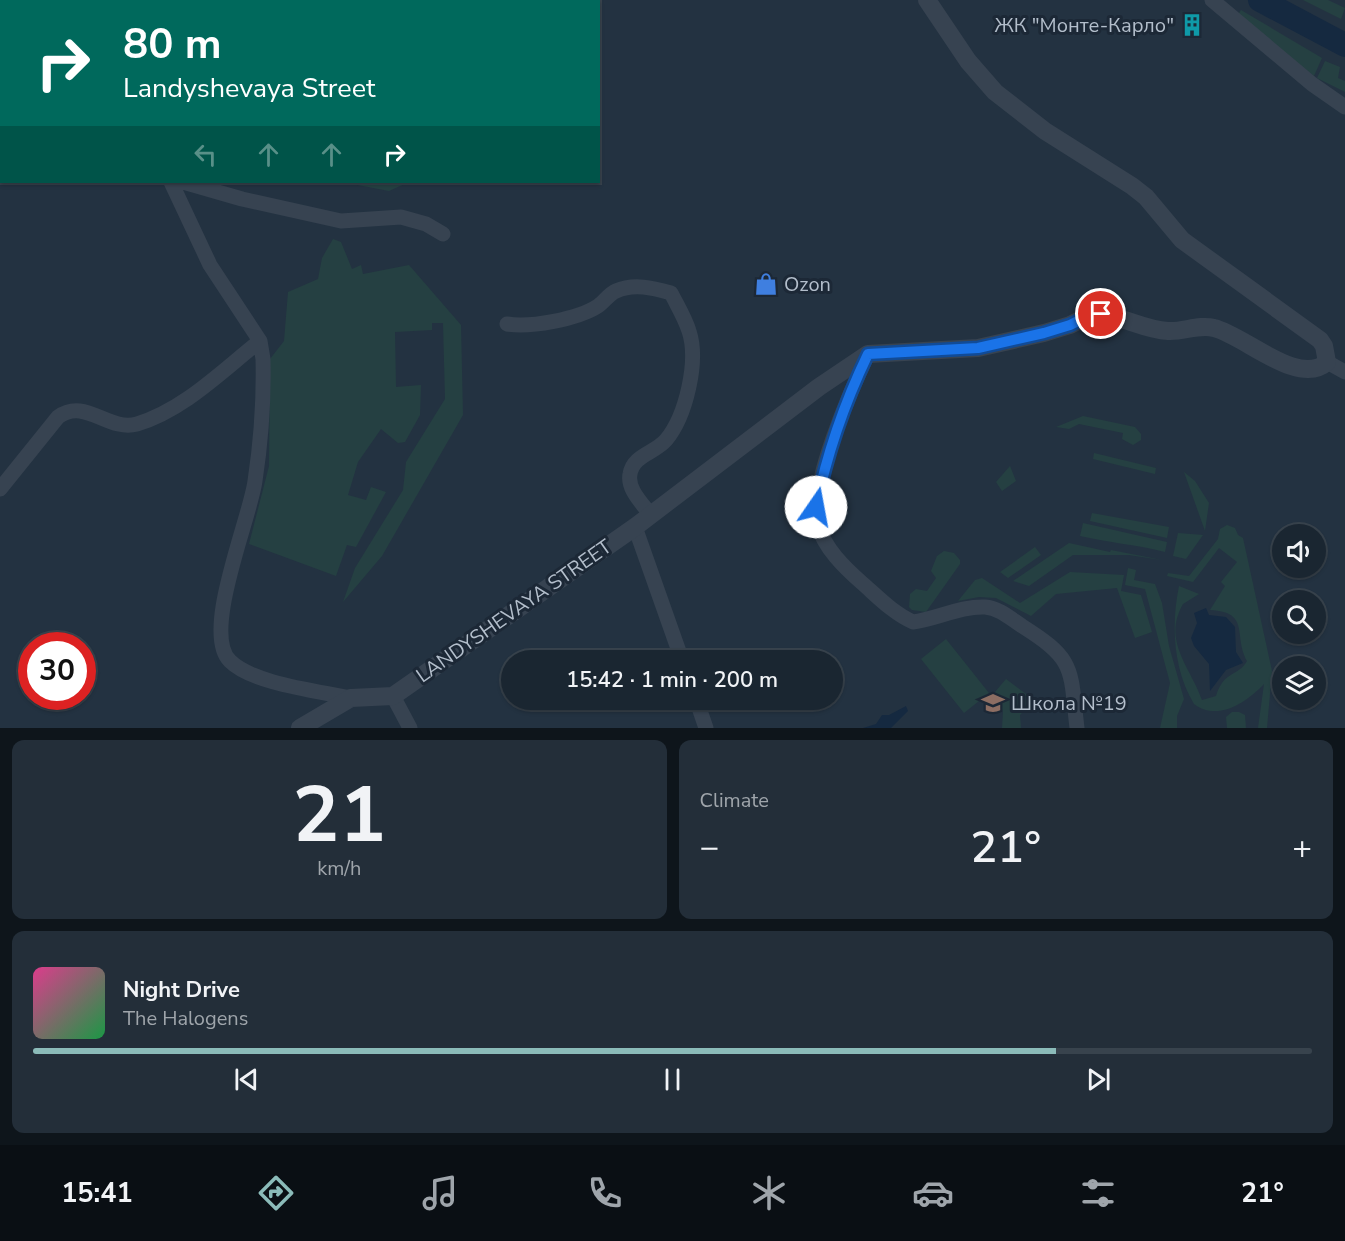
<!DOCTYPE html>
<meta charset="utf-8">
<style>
:root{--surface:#1a2631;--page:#232e39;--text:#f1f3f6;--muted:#9fa5ab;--line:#38434d;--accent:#8bbbb9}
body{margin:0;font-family:"Nunito Sans",sans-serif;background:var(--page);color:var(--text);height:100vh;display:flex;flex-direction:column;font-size:22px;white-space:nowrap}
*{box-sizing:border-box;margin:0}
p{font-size:20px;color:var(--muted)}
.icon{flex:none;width:33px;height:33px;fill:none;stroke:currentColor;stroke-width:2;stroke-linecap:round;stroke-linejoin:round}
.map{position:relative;height:728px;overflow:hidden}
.drawer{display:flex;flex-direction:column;gap:12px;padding:12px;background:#0e151b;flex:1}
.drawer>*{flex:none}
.banner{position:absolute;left:0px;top:0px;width:600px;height:183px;box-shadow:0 2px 4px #0004,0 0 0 2px var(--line);background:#00695c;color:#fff;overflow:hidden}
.buttons{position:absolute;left:1272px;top:524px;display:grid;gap:12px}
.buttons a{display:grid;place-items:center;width:54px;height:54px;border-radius:50%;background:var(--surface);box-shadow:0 2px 4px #0004,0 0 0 2px var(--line);font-size:30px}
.speed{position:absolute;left:18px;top:632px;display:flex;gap:12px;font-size:30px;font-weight:700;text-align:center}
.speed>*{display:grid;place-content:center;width:78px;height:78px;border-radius:50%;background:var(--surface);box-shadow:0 2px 4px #0004,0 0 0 2px var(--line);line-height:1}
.speed .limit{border:9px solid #d22;background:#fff;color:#111}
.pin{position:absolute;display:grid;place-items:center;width:51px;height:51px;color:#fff;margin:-26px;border:3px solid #fff;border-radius:50%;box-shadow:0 2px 6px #0007}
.me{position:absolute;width:66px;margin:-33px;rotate:12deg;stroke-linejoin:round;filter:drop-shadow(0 0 4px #0008)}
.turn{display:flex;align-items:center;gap:21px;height:126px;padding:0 24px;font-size:27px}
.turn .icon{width:78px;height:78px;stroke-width:2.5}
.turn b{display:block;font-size:42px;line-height:51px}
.lanes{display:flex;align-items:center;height:57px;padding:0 24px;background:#0003;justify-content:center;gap:30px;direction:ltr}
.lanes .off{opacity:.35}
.big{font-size:45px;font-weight:600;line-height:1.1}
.drawer .widget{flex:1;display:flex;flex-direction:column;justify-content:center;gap:9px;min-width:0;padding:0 21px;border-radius:12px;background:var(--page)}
.drawer .dial{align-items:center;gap:0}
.dial b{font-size:78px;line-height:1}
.song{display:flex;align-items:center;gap:18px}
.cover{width:72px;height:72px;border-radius:9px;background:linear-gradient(135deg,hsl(330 70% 55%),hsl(140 70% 35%))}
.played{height:6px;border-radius:3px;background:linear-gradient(90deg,var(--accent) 80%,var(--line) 80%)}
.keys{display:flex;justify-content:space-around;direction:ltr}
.heat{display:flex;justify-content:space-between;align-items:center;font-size:33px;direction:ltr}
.drawer .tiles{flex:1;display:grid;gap:12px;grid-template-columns:1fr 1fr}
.widget:last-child{grid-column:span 2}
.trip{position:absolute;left:501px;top:650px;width:342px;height:60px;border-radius:30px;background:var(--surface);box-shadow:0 2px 4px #0004,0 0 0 2px var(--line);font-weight:600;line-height:60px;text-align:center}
.tab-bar{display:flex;height:96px;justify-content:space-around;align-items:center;background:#0a0f14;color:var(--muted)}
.tab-bar .icon{width:42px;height:42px}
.tab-bar .current{color:var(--accent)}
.tab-bar b{font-size:27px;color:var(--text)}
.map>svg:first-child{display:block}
</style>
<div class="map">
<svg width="1345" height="728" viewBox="0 0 1345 728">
<rect width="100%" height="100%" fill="#233241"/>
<!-- green -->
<path fill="#254042" d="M151 0H304L305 1H150Z
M1303 0H1328L1345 8 1341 19Z
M1241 10 1322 58 1314 76 1236 17Z
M1325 61 1340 67 1338 78 1345 81V92L1317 78Z
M342 182H409L389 191Z
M333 239 341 242 352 269 361 265 363 274 409 265 461 325 463 415 382 556 343 602 355 568 403 490 406 462 445 399 443 323H432V330L395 332 396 387 421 385 420 415 405 442 398 443 381 429 358 462 348 495 366 500 371 487 386 492 356 547 347 545 336 576 249 544 269 466 270 359 284 341 288 292 318 279 322 258Z
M1083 416 1135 427 1141 434V440L1133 445 1122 439 1123 433 1079 424 1069 429 1056 427Z
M1094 453 1156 468 1155 474 1093 459Z
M1010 466 1016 481 1002 491 996 482Z
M1184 472 1195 481 1209 503 1205 531Z
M1092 513 1169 527 1167 538 1090 521Z
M1083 523 1167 542 1165 552C1133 544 1110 543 1080 536Z
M1227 525 1235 528 1238 535 1243 538 1272 671 1267 728H1258L1264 684C1247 702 1218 722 1194 704 1173 669 1171 625 1179 586L1199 594 1183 604C1162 641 1190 666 1202 700L1216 696C1224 670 1238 677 1247 661 1233 636 1251 612 1210 610L1225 586 1221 582 1237 562 1219 548 1193 582 1167 576 1168 573 1189 576 1218 539 1220 529Z
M1178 533 1203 535 1186 559 1173 556Z
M1069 543 1110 552 1111 550 1162 560 1129 555H1073L1029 586 1013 581Z
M1035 547 1041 555 1008 578 1000 572Z
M944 551 954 553 960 560V564L926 612 912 610 909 607 910 594 916 589 927 591 936 578 931 571 937 556Z
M1128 568 1136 570 1134 580 1155 584 1162 603 1169 646 1184 699 1177 716V728H1160L1170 683 1145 589 1125 585Z
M1070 572 1124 575 1121 591 1141 595 1152 632 1135 638 1117 588 1056 594 1031 616 996 598 979 597 958 601 975 580 982 578 1020 603Z
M946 639 989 693 964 713 921 659Z
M1006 679 1034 700 1020 715 1021 728H1002L1003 712 995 692Z
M1232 712H1239L1245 715 1246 728H1227L1226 717Z"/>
<!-- water -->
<path fill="#152940" d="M1206 608 1209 615 1226 617 1235 627 1236 652 1243 663 1226 670 1210 691 1209 664 1194 646 1191 638 1197 623 1194 613Z
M906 706 908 711 891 728H863L876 724 882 715H889Z"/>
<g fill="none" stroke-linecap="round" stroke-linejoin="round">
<!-- river -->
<path stroke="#152940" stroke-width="24" d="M1260 0 1345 45"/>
<!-- minor -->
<path stroke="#374351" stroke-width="15" d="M1212 0 1312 84 1345 107
M140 2 142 0
M171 182 210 265 260 341 263 359C264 399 261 441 255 481 250 519 201 633 230 661 253 684 319 691 351 698
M183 182 242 199 341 221 401 217 426 224 443 234
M507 324C530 328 578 319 598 306 604 302 609 294 616 291 634 283 653 288 671 293 677 305 685 318 689 331 699 361 686 416 666 440 655 453 633 455 630 474 627 489 642 503 650 514
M868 354C851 390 808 487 818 525 824 548 845 568 862 583 878 597 893 613 913 622 936 619 961 606 985 607 999 608 1010 618 1022 626 1076 660 1070 668 1077 728
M1327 362 1345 372
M0 489 58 417C85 397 108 432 137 424 184 410 223 370 260 341
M635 527 682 660
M393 696 410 728
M696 699 706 728"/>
<!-- tertiary -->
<path stroke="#374351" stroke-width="18" d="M300 728 351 698 393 696 635 527 819 387 868 354 978 348 1044 333 1070 325 1090 315 1101 314C1124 317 1145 330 1168 331 1183 332 1199 324 1214 328 1244 335 1299 388 1327 362L1324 346 1320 340 1182 240 1146 197 1132 186 1045 131 995 92 968 61 927 0"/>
</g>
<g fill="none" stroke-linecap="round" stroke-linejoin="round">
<!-- route casing -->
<g stroke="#114b97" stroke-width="15">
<path id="route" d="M816 507C827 453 844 404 868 354L978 348 1044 333 1070 325 1090 315 1101 314"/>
</g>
<!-- route -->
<use href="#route" stroke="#1a73e8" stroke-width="10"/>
</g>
<!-- icons -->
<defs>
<g id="building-bare" transform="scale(1.8)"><path d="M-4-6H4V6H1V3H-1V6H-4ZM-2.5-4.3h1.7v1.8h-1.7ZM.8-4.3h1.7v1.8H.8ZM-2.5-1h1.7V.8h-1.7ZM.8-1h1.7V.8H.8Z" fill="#0f9aa8" stroke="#1c2836" stroke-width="2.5" paint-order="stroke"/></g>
<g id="shop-bare" transform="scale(1.8)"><path d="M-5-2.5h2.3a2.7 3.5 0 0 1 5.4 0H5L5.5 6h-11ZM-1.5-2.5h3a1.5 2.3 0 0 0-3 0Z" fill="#3f7fe0" stroke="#1c2836" stroke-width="2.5" paint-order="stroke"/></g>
<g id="school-bare" transform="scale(1.8)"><path d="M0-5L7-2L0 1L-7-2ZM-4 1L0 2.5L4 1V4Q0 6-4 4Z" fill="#8d6e63" stroke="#1c2836" stroke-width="2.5" paint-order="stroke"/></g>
</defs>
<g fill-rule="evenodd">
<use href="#building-bare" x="1192" y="25"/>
<use href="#shop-bare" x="766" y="284"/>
<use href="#school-bare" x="993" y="703"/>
</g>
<g text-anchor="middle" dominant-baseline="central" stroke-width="6" stroke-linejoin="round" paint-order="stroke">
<!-- poi labels -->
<g font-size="20" fill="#b3becb" stroke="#1c2836" text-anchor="start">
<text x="1174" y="25" text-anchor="end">ЖК "Монте-Карло"</text>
<text x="784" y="284">Ozon</text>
<text x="1011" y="703">Школа №19</text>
</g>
<!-- street labels -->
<g font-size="20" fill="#b3becb" stroke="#1c2836">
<text transform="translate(514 611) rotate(-35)">LANDYSHEVAYA STREET</text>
</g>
</g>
</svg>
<div class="buttons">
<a><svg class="icon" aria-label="sound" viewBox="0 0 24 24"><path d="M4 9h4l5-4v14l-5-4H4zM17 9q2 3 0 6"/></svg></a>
<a><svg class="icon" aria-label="search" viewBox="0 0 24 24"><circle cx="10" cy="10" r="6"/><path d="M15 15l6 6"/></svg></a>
<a><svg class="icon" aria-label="layers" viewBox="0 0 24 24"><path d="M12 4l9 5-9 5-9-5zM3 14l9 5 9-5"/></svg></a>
</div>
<div class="speed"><div class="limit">30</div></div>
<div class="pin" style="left:1101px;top:314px;background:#d93025"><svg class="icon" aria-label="arrive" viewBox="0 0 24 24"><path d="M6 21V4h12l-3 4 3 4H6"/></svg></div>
<svg class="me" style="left:816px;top:507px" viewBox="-20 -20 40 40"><circle r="19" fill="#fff"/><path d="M0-13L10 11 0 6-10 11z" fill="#1a73e8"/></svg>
<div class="trip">15:42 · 1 min · 200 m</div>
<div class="banner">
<div class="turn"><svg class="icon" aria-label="right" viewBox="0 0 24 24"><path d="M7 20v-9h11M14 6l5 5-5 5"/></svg><div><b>80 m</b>Landyshevaya Street</div></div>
<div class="lanes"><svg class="icon off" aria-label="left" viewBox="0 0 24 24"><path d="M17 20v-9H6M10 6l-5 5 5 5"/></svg><svg class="icon off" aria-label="ahead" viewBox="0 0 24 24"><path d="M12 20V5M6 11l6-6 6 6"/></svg><svg class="icon off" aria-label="ahead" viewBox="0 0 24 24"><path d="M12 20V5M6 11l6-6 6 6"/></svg><svg class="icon" aria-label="right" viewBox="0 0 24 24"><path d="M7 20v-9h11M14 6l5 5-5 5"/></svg></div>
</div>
</div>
<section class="drawer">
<div class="tiles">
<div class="widget dial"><b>21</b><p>km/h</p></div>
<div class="widget"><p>Climate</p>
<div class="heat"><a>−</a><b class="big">21°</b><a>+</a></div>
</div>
<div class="widget">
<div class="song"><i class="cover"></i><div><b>Night Drive</b><p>The Halogens</p></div></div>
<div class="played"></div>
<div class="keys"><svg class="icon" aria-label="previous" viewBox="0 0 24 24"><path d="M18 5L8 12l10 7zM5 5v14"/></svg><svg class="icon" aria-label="pause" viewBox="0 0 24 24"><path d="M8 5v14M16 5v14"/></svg><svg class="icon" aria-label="next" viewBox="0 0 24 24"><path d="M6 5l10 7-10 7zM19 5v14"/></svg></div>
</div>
</div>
</section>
<nav class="tab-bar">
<b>15:41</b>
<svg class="icon current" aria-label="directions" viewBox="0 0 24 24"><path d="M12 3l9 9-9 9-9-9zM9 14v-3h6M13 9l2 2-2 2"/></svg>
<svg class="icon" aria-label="music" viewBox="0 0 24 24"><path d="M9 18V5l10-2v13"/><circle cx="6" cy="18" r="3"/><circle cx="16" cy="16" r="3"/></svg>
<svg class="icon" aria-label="phone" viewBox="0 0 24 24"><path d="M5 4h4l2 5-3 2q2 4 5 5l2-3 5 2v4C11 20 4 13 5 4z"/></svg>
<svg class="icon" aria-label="climate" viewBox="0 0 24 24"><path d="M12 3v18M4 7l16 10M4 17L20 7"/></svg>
<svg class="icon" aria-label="car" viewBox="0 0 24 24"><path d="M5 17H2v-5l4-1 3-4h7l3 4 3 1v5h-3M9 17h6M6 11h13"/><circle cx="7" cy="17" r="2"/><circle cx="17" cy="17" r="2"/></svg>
<svg class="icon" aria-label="filters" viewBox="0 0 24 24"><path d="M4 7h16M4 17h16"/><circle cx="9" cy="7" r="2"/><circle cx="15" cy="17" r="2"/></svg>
<b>21°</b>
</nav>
